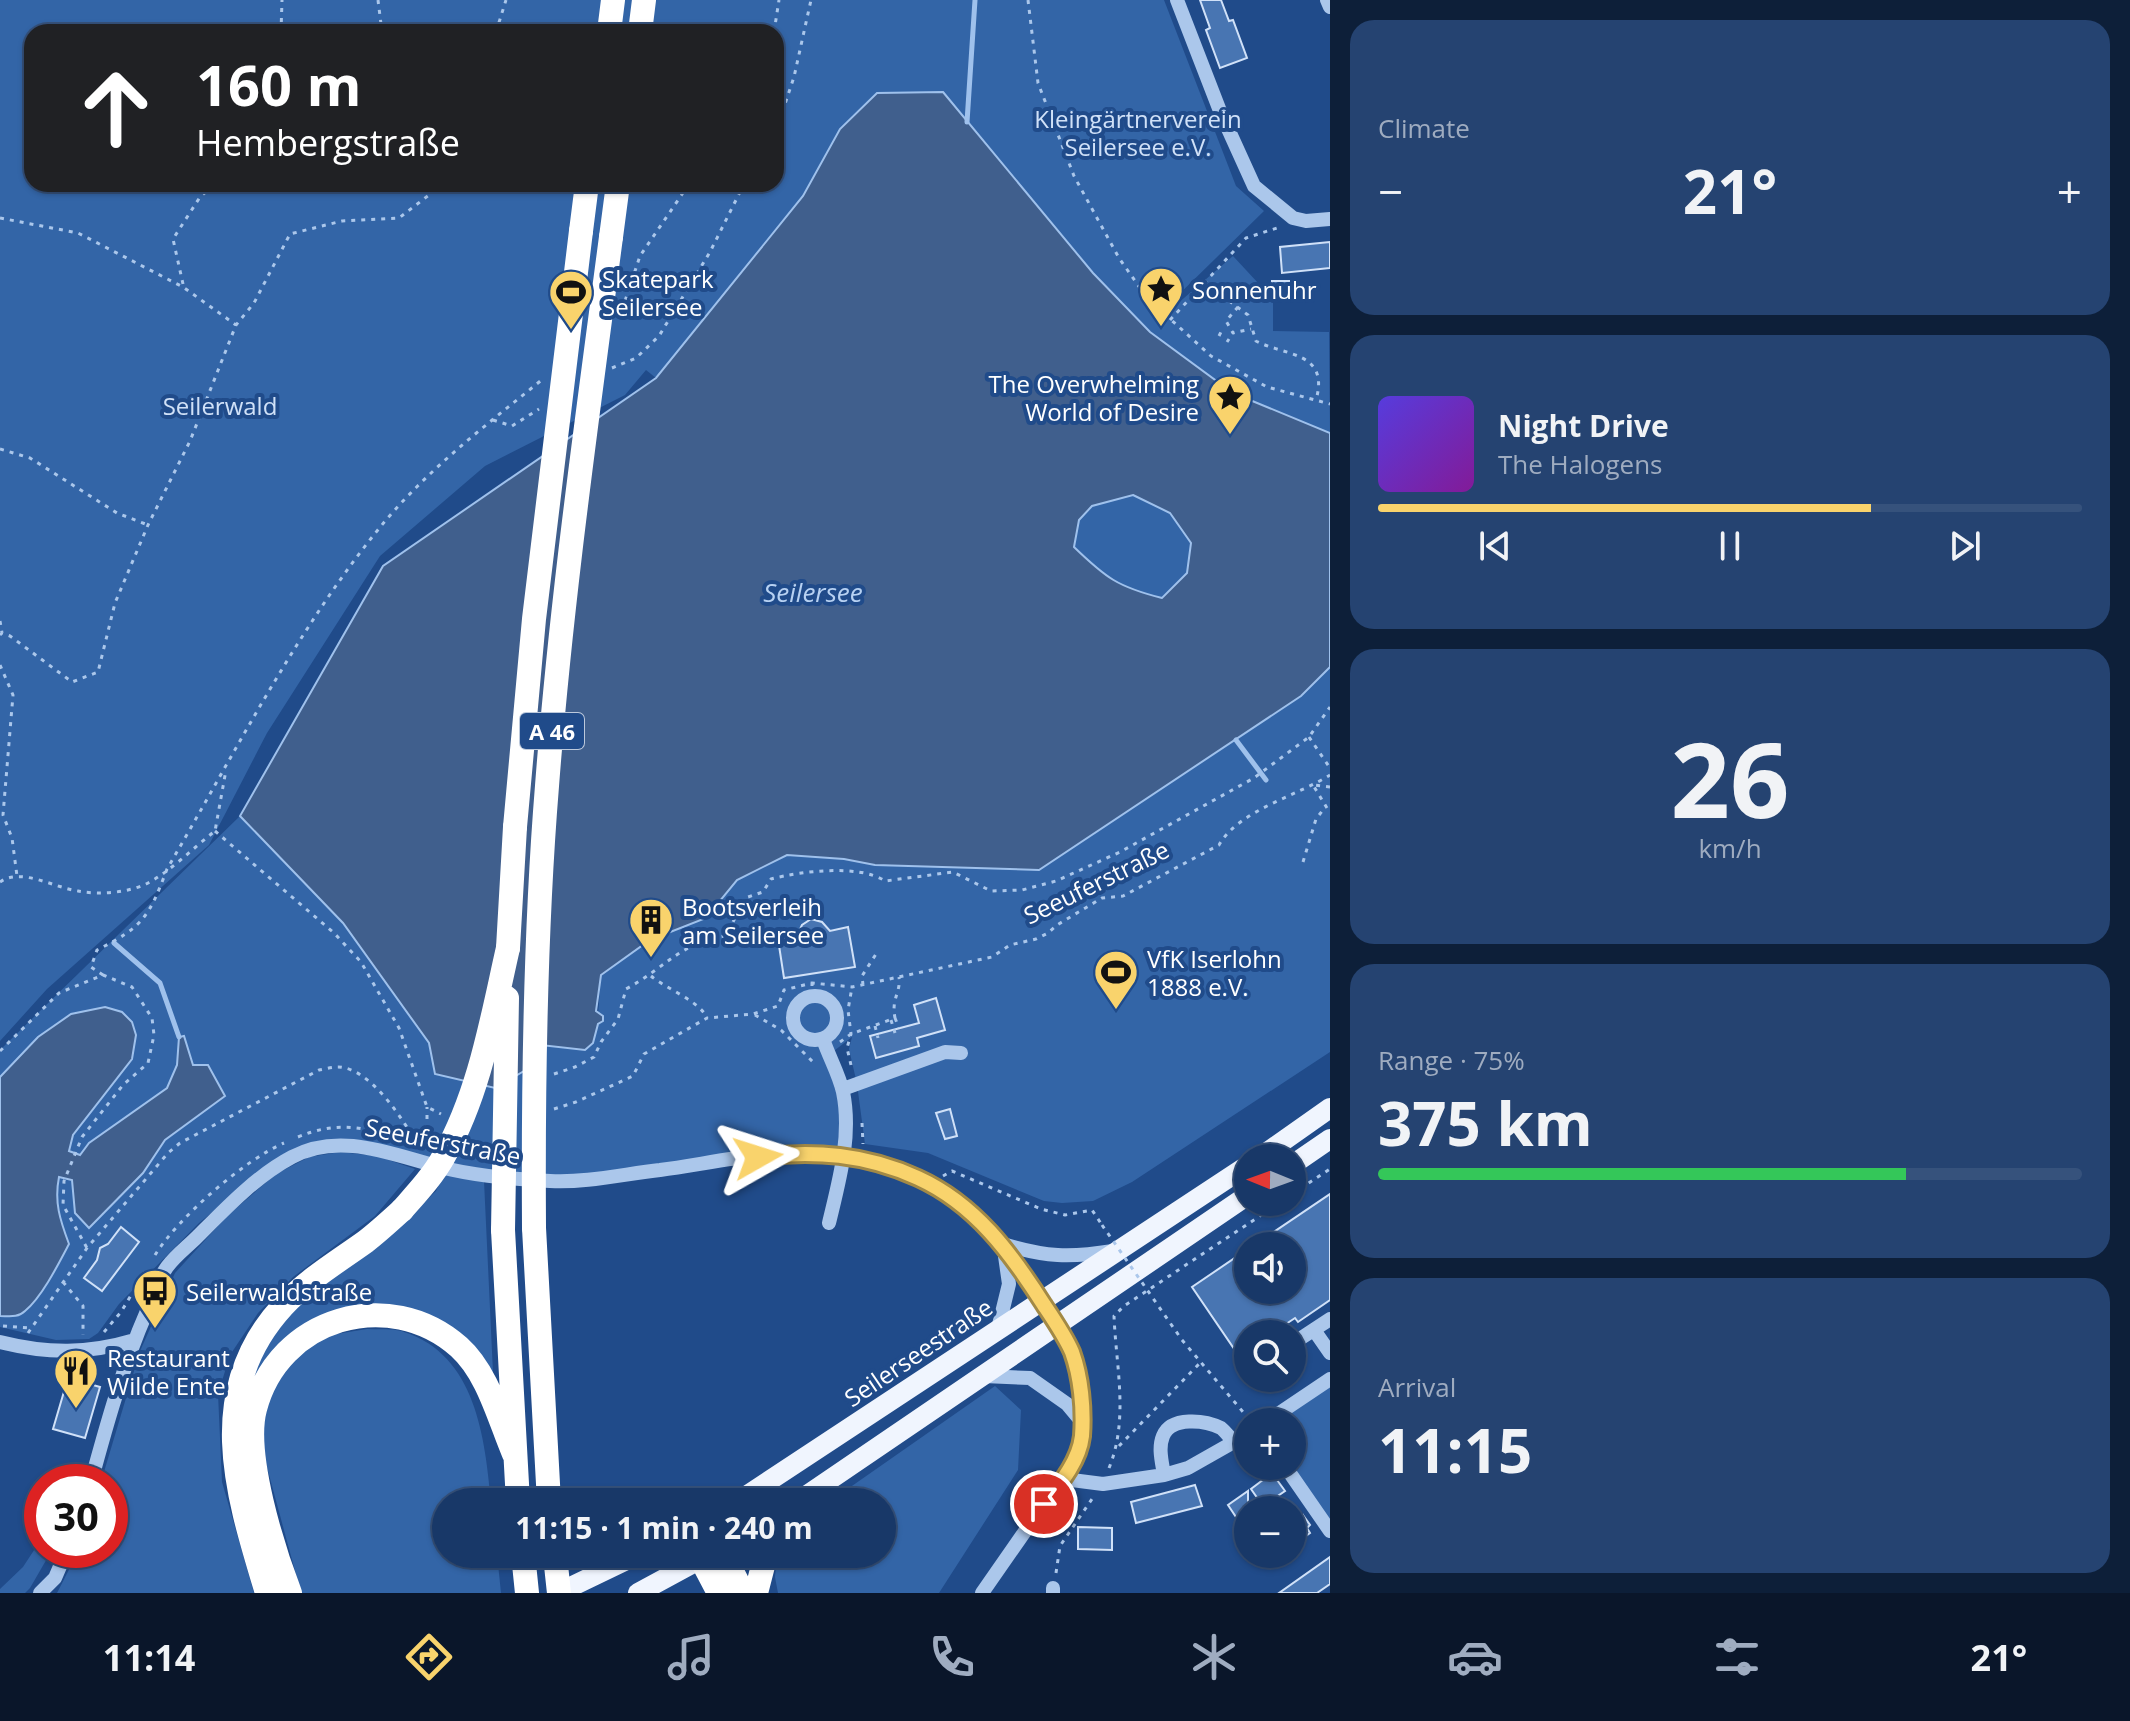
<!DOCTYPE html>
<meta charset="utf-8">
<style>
:root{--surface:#183868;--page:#254371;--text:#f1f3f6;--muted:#9facc0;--line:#36527c;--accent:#f9d36c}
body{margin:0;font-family:"Open Sans",sans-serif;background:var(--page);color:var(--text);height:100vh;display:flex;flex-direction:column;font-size:30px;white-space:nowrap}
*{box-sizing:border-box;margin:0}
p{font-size:26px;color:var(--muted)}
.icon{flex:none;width:44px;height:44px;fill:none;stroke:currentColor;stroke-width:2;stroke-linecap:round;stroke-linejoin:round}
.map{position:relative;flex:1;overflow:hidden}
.details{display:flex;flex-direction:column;gap:20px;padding:20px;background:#0d1f39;width:800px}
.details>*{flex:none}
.top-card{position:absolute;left:24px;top:24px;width:760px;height:168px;border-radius:24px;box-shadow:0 2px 6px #0004,0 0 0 2px var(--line);background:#202124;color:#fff;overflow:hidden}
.needle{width:52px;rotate:271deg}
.tools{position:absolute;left:1234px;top:1144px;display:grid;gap:16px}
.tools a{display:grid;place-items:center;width:72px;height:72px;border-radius:50%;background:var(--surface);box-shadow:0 2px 6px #0004,0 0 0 2px var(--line);font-size:40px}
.speed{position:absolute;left:24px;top:1464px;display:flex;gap:16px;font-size:40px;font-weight:700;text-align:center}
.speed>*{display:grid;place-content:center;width:104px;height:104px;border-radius:50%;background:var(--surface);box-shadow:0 2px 6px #0004,0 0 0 2px var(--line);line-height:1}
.speed .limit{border:12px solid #d22;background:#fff;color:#111}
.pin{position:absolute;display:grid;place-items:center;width:68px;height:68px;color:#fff;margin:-34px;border:4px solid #fff;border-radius:50%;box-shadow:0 2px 8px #0007}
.me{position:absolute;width:88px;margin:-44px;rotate:84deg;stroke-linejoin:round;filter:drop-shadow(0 0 6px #0008)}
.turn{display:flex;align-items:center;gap:28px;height:168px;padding:0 40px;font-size:36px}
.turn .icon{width:104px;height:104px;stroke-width:2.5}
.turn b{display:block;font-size:56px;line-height:68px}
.big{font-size:60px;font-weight:700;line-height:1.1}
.details .widget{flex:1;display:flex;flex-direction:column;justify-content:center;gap:12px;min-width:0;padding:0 28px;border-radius:24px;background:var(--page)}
.details .dial{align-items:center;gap:0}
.dial b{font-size:104px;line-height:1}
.song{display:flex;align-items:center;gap:24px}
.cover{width:96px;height:96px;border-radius:12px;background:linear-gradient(135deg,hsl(250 70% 55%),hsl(290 70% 35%))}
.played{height:8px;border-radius:4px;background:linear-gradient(90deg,var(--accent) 70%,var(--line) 70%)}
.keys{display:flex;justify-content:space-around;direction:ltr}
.heat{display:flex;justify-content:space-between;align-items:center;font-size:44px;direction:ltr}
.charge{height:12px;border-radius:6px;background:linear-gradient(90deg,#34c759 75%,var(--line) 0)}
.trip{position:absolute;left:432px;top:1488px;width:464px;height:80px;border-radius:40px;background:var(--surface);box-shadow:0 2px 6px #0004,0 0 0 2px var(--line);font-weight:700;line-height:80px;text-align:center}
.tab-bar{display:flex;height:128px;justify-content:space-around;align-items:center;background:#0a162a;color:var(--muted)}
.tab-bar .icon{width:56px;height:56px}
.tab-bar .active{color:var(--accent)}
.tab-bar b{font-size:36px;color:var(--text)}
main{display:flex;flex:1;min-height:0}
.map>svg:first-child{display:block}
</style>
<main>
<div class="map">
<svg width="1330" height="1593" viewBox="0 0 1330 1593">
<rect width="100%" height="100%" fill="#204b8a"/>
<!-- green -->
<path fill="#3365a7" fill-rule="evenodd" d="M0 0H1164L1236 186 1264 211 1167 306 1170 310 1233 256 1273 299V331L1329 332 1330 433 1233 393 1150 332 1093 273 943 92 840 129 803 196 656 378 646 370 625 395 485 466 380 556 267 733 209 845 47 989 0 1041ZM32 32H776V184H32Z
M1133 495 1170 513 1191 543 1188 573 1162 598C1118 587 1106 578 1074 546L1079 520 1092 506Z
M1330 667V1052L1132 1182 1093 1201 1062 1203 1044 1201 928 1153 865 1144 857 1084 849 1049 852 1037 826 1057 839 1087 842 1152 595 1177 498 1175 346 1142 274 1162 199 1223 119 1304 98 1333 89 1339 56 1340 0 1327V1050L240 816 343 923 429 1043 435 1074 541 1045 585 1050C601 1035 598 998 601 975L650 940 706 918 737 880 787 855 842 859 875 865 1039 870 1301 696Z
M340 1152 377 1156 415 1169 375 1216 293 1277 258 1313 230 1355 218 1394 222 1482 254 1593H57L79 1550H110V1482H101L140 1351 175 1273 227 1216 276 1174 309 1157Z
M444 1173 484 1181 494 1394 470 1349 347 1312 249 1394 252 1363 302 1298 407 1219 436 1191Z
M367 1329C379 1330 394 1328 404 1332 476 1355 485 1438 491 1502H446V1554H497L501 1593H301L261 1445 266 1408 278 1376 298 1354 330 1335Z
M1330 1383V1527L1292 1466V1422H1273Z
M995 1386 1021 1410 1018 1470 939 1593H778L775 1577 777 1554H882V1502H829Z
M42 1538V1550H52L30 1588 25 1593H0V1589L23 1567Z"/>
<!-- water -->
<path fill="#405f8d" stroke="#9fc1ec" stroke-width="2" fill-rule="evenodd" d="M943 92 1093 273 1150 332 1233 393 1330 433V667L1301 696 1039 870 875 865 844 859 787 855 737 880 706 918 650 940 601 975 596 1011 603 1016V1021L598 1024 593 1043 585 1050 541 1045 524 1071 495 1088 435 1074 429 1043 343 923 240 816 383 566 656 378 803 196 840 129 877 93ZM1133 495 1170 513 1191 543 1187 573 1162 598C1118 587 1106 578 1074 547L1079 520 1092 506Z
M105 1007 122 1012 132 1022 136 1035 132 1059 73 1135 69 1151 80 1155 89 1143 167 1088 177 1065 179 1037 184 1036 193 1065H208L225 1096 165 1140 143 1173 89 1228 75 1213 72 1180 59 1177C54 1202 60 1220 69 1244 59 1263 42 1297 25 1311 18 1318 9 1316 0 1316V1077L38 1037 71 1014Z"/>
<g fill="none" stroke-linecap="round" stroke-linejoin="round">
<!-- stream -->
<path stroke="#9fc1ec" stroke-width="5" d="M967 122 975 0
M1236 740 1266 780
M114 943 160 983 179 1037"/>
</g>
<!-- building -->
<path fill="#4875b2" stroke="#d0e1f8" stroke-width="2" d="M1200 0H1221L1229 21 1233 20 1247 58 1220 68 1206 30 1210 28Z
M1330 242V268L1282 273 1280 247Z
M1272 281H1289L1288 298 1272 297Z
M811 919 822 922 830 931 848 927 855 967 784 978 778 939 797 936 802 925Z
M936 998 945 1030 917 1038 919 1046 876 1058 870 1036 919 1023 914 1005Z
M950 1109 957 1136 945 1139 936 1113Z
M1330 1194V1300L1298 1322 1295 1318 1271 1334H1248V1350L1239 1356 1192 1287 1248 1249V1290H1292V1246H1253Z
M121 1227 139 1242 102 1291 84 1278 97 1260 100 1248 108 1244Z
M68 1378 100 1387 85 1438 53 1429Z
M1272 1473 1285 1491 1263 1506 1251 1489Z
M1195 1485 1202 1506 1136 1523 1131 1502Z
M1248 1491V1517L1240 1523 1228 1505Z
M1303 1515 1310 1525 1307 1528 1310 1533 1292 1546V1523Z
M1078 1527 1112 1528V1550L1078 1549Z
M1330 1557V1584L1317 1593H1279Z"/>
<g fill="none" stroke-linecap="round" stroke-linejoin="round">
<!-- path -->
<path stroke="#abc7eb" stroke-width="3" stroke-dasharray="4 6" stroke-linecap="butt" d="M378 0 382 32
M1028 0 1038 83 1074 176 1119 258 1147 298 1211 356 1267 387 1330 404
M281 32 282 0
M496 32 506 0
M774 32 779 0
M776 131 794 77 811 0
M0 218 78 233 183 287 236 325
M1205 283 1248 315 1256 341C1284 356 1330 351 1316 400
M183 284 173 239 200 197 215 184
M1238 307 1226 321 1233 333 1251 329
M622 310 640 256 689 184
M1170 320 1246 238 1277 228 1279 224
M1219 336 1221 332
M1227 342 1229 339
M612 368 636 358 659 336 710 252 744 184
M493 420 512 426 539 409
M0 449 30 458 117 513 148 525
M0 621 2 633
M0 635 2 633 10 636 72 682 98 672 115 603 148 525 190 441 236 325 254 303 290 234 342 221 399 218 429 195 436 184
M0 665 13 695 3 815 12 838 17 876
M1309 737 1330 768
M1330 787 1313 785 1330 813
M215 831 334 933 361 962 399 1028 427 1107 441 1114
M1303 862 1316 819 1326 806
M0 882C21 867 55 888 78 891 98 895 127 893 146 884 170 872 193 848 215 831L226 770
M103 975 91 967 97 950C143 927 149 917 167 869 235 753 300 623 386 520 433 465 489 423 544 378
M651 976C665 988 701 1002 707 1018
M863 985 862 976 876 954
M812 996V983
M755 1015 781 1030 816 1065
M895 1018 899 1028
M891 1020 895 1033
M875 1026 878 1038
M840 1042 851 1034 895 1018C891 998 901 993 899 977
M0 1051 59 993 103 975 132 987 152 1018 154 1035 148 1063 123 1085 82 1137 64 1181 63 1205 87 1248
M851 1065 847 1048 851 1034 848 1010 852 987
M554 1074 575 1067 594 1057 601 1042 618 1019 626 989C665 968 681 942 726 936L745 898 763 892 771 879C801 871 860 864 885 881L953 872 991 891 1022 890 1056 881 1120 852 1254 778 1309 737 1330 707
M554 1109 576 1102 633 1076 644 1054 707 1018 753 1014 778 1006 784 990 812 983 852 987 992 957 1010 945 1036 939 1048 933 1057 925 1102 898 1123 896 1219 845C1239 810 1297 796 1330 775
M862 1123 863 1144
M298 1137C334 1122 359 1126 395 1137
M420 1148 427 1126V1107
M943 1176 952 1171 1041 1209 1065 1215 1092 1210 1102 1225
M1292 1194 1330 1169
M155 1255C178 1218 244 1160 284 1143
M63 1282 83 1306V1335
M3 1326 31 1328
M104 1332 121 1312 145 1272
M28 1333 87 1248 168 1153 180 1143 319 1070C325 1069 332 1067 338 1067 371 1068 403 1120 418 1145
M1182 1340 1249 1419
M1119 1446 1200 1363
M1109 1468C1129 1419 1116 1367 1114 1316L1124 1306 1281 1202
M1056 1573 1060 1546 1092 1499"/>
<!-- minor -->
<path stroke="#abc7eb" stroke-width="14" d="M1177 0 1220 111 1254 186 1293 218 1306 221 1330 219
M1327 0 1330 7
M793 1018a22 22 0 1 1 44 0a22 22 0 1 1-44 0Z
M823 1039C829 1057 839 1074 843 1092 852 1136 839 1181 829 1223
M843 1089 945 1052 961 1053
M1003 1244C1046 1257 1069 1258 1113 1251
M998 1329 1009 1284 1004 1249
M1314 1330 1330 1353
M0 1342C48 1354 88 1354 135 1340
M1292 1344 1330 1319
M984 1376 1030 1378 1067 1404 1082 1422
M1266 1422 1330 1379
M1285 1466 1330 1531
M1164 1475C1162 1462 1158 1448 1163 1436 1171 1416 1205 1420 1221 1428 1225 1431 1230 1438 1234 1442
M1064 1479 1103 1484 1164 1475 1188 1468 1248 1434
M91 1482C107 1423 123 1366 147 1311 153 1297 158 1279 167 1267 175 1256 187 1247 197 1237 225 1209 256 1176 292 1157 344 1129 401 1159 453 1170 485 1177 517 1179 550 1181 586 1183 624 1174 660 1170 712 1163 766 1150 818 1153 921 1157 989 1216 1040 1298 1073 1352 1097 1397 1074 1461L982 1593
M40 1593 55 1578 67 1550
M1053 1593V1588"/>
<!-- major -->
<path stroke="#f0f5fe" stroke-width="20" d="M1259 1158 1330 1108
M1292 1165 1330 1139
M737 1502 1248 1165
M797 1502 1248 1195
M558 1593 639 1554
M638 1593 710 1554"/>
<!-- highway -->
<path stroke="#fff" stroke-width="24" d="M609 32 613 0
M640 32 644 0
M581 231 587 184
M611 237 618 184
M508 948 515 827
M534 1228 549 1502
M503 1230 518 1502
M799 1502 800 1501
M523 1554 527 1593
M701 1554V1559L719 1593
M723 1554 743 1593
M267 1593C237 1494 204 1392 283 1306 307 1280 337 1262 365 1242 378 1232 390 1221 402 1210
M290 1593C273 1549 243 1454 255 1409 278 1318 389 1285 459 1347 488 1373 499 1419 514 1454
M756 1593 766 1554"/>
<!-- path-bridge -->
<path stroke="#abc7eb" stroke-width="3" stroke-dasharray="4 6" stroke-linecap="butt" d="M1102 1225 1182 1340"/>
<!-- highway-bridge -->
<path stroke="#fff" stroke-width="24" d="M515 827 534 619 581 231
M402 1210C417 1193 433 1176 444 1156 480 1092 492 1018 508 948
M534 1228C533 1081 535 933 547 786 561 602 587 420 611 237
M503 1230 507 998
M555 1556 559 1593"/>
</g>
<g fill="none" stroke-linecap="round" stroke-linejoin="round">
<!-- route casing -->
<g stroke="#a28946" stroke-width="20">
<path id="route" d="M758 1157C814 1150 866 1154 918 1178 975 1204 1011 1253 1044 1305 1054 1320 1065 1336 1072 1352 1081 1377 1084 1409 1082 1436 1079 1462 1059 1485 1044 1504"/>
</g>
<!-- route -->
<use href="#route" stroke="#f9d36c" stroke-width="14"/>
</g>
<!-- icons -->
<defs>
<g id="sight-pin" transform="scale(2.3)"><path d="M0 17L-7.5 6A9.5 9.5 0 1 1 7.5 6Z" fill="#f9d36c" stroke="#204b8a"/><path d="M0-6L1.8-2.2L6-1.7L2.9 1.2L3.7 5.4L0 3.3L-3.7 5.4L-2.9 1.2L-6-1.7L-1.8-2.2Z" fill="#111"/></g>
<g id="stadium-pin" transform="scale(2.3)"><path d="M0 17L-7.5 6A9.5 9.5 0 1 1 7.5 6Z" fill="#f9d36c" stroke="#204b8a"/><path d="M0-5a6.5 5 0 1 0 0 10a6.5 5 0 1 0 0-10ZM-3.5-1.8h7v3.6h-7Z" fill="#111"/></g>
<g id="building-pin" transform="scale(2.3)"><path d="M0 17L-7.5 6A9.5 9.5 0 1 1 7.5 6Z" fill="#f9d36c" stroke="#204b8a"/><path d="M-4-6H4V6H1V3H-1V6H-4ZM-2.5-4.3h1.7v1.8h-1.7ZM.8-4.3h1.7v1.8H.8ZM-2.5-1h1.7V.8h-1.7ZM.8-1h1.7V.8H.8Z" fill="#111"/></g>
<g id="bus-pin" transform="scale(2.3)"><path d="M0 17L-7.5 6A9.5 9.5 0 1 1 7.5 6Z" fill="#f9d36c" stroke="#204b8a"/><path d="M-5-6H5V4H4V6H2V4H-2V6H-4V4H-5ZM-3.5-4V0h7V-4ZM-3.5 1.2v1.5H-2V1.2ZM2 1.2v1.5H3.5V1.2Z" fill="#111"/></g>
<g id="restaurant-pin" transform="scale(2.3)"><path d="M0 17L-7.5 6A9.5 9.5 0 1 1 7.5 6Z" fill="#f9d36c" stroke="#204b8a"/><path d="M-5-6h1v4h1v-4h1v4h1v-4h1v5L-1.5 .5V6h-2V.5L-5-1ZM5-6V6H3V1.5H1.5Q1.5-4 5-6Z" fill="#111"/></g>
</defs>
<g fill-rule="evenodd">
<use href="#sight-pin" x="1161" y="289"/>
<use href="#stadium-pin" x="571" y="292"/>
<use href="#sight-pin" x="1230" y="397"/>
<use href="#building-pin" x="651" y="920"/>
<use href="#stadium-pin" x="1116" y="972"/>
<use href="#bus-pin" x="155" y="1291"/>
<use href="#restaurant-pin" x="76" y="1371"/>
</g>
<g text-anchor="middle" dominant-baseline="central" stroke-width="8" stroke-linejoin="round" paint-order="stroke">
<!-- shield labels -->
<rect fill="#204b8a" stroke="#bcc9dc" stroke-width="2" x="520" y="713" width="64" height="36" rx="6"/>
<g font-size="22" font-weight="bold" fill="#fff">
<text x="552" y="731">A 46</text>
</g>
<!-- park labels -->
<g font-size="24" fill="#d0e1f8" stroke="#204b8a">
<text x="1138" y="118">Kleingärtnerverein<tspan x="1138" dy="28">Seilersee e.V.</tspan></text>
<text x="220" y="405">Seilerwald</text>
</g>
<!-- poi labels -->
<g font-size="24" fill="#fff" stroke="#204b8a" text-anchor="start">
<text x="602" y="278">Skatepark<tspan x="602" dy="28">Seilersee</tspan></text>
<text x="1192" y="289">Sonnenuhr</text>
<text x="1199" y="383" text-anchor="end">The Overwhelming<tspan x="1199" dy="28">World of Desire</tspan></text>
<text x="682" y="906">Bootsverleih<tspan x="682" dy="28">am Seilersee</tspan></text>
<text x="1147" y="958">VfK Iserlohn<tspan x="1147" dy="28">1888 e.V.</tspan></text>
<text x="186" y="1291">Seilerwaldstraße</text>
<text x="107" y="1357">Restaurant<tspan x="107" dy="28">Wilde Ente</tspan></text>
</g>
<!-- street labels -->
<g font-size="24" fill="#fff" stroke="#204b8a">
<text transform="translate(1096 882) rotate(-26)">Seeuferstraße</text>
<text transform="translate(443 1141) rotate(11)">Seeuferstraße</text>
<text transform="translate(918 1352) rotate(-34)">Seilerseestraße</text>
</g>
<!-- water labels -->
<g font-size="26" font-style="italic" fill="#b7d1f2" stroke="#204b8a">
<text x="813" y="592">Seilersee</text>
</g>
</g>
</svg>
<div class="tools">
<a><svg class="needle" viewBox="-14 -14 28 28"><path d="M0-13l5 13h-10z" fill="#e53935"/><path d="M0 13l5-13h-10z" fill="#9facc0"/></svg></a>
<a><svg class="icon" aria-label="sound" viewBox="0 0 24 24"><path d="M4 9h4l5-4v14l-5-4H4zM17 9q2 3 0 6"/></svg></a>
<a><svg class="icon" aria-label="search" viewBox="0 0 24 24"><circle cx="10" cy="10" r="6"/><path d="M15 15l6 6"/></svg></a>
<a>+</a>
<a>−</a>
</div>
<div class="speed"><div class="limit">30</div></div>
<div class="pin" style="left:1044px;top:1504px;background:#d93025"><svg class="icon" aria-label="arrive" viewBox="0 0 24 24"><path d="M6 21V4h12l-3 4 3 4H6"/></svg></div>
<svg class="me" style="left:758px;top:1157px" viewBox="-20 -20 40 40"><path d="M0-17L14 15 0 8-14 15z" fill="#f9d36c" stroke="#fff" stroke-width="4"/></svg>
<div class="trip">11:15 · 1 min · 240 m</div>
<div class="top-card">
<div class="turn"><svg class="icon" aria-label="ahead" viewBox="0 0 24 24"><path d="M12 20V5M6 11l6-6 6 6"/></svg><div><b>160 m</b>Hembergstraße</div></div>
</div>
</div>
<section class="details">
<div class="widget"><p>Climate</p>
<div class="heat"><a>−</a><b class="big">21°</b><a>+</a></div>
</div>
<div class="widget">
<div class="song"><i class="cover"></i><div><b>Night Drive</b><p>The Halogens</p></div></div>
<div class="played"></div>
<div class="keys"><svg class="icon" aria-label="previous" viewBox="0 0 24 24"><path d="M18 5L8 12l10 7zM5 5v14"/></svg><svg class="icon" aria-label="pause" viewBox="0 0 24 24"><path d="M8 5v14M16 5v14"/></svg><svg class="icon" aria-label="next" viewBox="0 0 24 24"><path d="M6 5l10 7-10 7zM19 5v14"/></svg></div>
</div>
<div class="widget dial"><b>26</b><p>km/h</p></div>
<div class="widget"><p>Range · 75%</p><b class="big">375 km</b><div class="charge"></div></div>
<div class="widget"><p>Arrival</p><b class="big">11:15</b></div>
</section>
</main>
<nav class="tab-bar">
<b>11:14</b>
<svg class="icon active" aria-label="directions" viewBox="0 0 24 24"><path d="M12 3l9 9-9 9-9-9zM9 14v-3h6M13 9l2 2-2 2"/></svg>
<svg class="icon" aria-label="music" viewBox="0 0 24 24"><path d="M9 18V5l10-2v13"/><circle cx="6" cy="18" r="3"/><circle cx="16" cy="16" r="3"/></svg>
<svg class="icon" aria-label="phone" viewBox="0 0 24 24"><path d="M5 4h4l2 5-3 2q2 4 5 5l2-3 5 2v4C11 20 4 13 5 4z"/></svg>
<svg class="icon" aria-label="climate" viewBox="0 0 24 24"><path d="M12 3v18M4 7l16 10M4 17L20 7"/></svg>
<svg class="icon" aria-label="car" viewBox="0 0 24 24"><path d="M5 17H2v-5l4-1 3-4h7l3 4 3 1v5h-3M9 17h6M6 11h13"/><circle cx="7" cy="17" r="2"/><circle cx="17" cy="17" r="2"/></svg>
<svg class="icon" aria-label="filters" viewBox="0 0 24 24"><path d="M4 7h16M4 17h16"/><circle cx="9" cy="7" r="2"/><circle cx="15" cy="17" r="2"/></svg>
<b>21°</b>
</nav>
